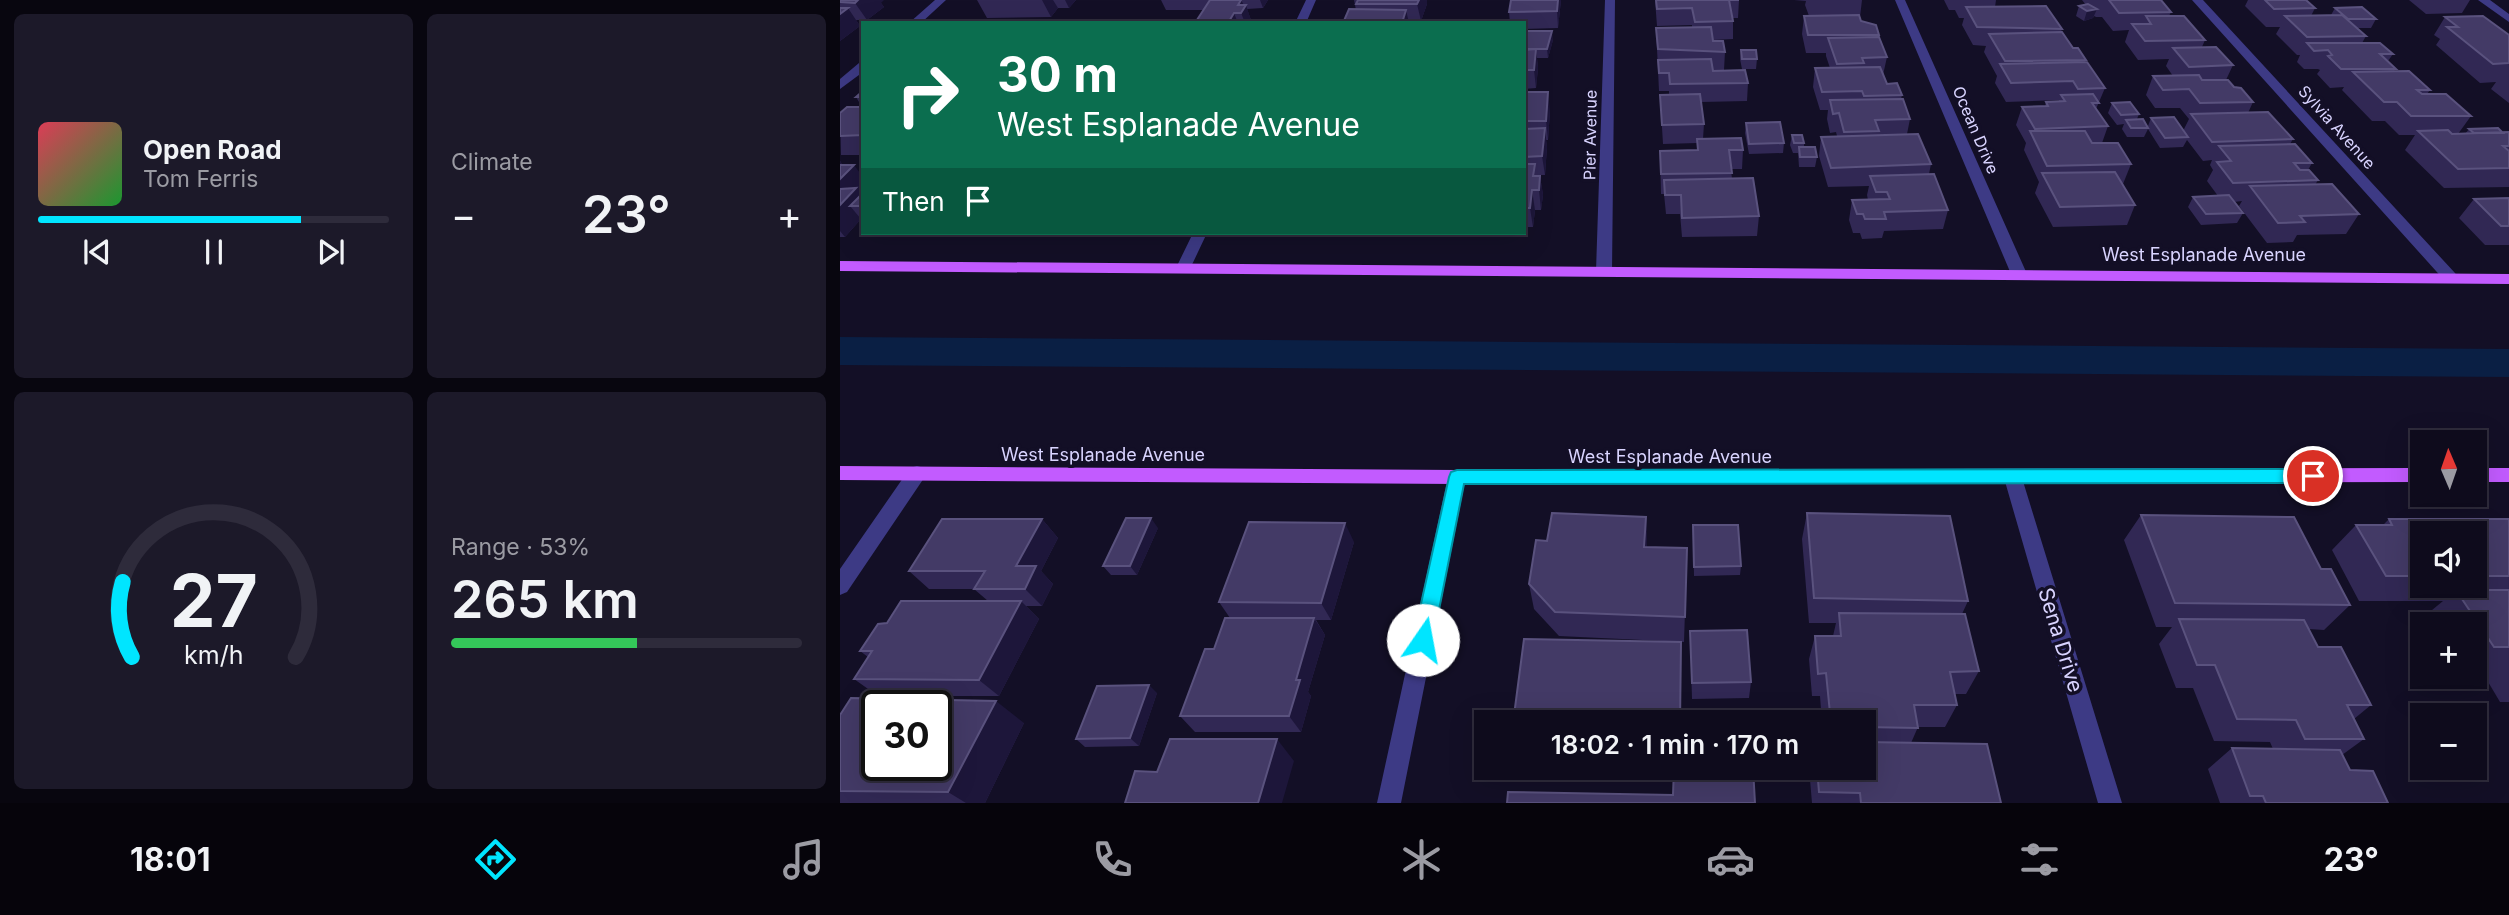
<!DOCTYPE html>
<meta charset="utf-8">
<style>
:root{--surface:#0e0b1c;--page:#1c1929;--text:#f1f3f6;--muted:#9b9ba3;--line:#2e2b3b;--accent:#00e5ff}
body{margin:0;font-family:Inter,sans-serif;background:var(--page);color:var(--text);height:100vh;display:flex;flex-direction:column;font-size:26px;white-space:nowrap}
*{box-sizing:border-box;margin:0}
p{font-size:23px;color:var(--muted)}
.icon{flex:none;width:38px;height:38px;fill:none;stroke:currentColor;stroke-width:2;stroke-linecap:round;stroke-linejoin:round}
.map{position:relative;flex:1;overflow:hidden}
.sheet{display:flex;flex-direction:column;gap:14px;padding:14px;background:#08060f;width:840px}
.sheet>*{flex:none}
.banner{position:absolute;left:21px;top:21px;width:665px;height:214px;border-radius:0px;box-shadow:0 7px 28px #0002,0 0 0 2px var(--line);background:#0b6e4f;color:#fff;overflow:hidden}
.needle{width:46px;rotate:358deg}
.controls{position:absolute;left:1570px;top:430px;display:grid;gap:14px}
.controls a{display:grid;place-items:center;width:77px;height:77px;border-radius:0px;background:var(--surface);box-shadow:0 7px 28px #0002,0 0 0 2px var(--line);font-size:35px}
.speed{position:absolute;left:21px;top:690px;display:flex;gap:14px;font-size:35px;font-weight:700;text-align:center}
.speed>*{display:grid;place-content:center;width:91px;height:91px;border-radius:50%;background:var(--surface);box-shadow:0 7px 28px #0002,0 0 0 2px var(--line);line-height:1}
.speed .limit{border:4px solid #111;border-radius:10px;background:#fff;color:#111}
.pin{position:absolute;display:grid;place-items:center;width:60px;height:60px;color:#fff;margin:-30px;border:4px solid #fff;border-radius:50%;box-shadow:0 2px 7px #0007}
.me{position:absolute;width:77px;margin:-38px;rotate:12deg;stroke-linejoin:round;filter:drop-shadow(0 0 5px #0008)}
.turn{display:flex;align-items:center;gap:24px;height:147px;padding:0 21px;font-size:32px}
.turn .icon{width:91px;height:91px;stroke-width:2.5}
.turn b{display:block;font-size:49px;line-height:60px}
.then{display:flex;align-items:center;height:66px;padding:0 21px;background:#0003;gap:14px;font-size:26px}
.big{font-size:52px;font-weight:600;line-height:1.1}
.sheet .card{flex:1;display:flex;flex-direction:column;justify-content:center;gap:10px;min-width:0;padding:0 24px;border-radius:10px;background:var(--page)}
.sheet .dial{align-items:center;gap:0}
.dial svg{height:182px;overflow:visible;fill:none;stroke:var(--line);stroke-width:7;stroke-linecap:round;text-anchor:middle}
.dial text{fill:var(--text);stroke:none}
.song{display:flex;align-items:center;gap:21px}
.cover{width:84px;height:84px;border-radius:10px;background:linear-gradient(135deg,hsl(350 70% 55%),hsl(130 70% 35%))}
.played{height:7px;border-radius:4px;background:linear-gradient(90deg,var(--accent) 75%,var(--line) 75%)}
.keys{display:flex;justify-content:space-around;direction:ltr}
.heat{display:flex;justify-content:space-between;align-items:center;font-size:38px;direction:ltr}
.charge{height:10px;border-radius:5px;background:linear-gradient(90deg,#34c759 53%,var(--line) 0)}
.sheet .tiles{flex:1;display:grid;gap:14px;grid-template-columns:repeat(2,1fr)}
.trip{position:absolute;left:634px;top:710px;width:402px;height:70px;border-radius:0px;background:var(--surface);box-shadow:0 7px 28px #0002,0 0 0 2px var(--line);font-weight:600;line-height:70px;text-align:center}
.menu{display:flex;height:112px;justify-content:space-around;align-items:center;background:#06040b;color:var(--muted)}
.menu .icon{width:49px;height:49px}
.menu .selected{color:var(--accent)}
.menu b{font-size:32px;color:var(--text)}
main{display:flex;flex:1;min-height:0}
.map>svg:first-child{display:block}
</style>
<main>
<section class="sheet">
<div class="tiles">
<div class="card">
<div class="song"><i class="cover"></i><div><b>Open Road</b><p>Tom Ferris</p></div></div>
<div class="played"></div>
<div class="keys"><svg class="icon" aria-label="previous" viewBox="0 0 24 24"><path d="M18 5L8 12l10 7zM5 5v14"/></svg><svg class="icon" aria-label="pause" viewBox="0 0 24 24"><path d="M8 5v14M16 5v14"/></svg><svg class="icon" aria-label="next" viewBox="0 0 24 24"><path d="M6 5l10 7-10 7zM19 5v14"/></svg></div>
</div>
<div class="card"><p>Climate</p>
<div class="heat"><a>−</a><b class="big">23°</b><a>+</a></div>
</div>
<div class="card dial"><svg viewBox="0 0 100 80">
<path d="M14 69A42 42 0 1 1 86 69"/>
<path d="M14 69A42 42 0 0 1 10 36" stroke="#00e5ff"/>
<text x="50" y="56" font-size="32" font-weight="700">27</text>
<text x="50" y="72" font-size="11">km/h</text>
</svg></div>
<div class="card"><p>Range · 53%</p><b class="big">265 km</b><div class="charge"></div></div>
</div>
</section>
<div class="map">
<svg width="1669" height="803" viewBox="0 0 1669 803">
<rect width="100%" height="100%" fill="#130f26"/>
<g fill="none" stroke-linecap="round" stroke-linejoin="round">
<!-- canal -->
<path fill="#0a1f44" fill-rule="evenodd" d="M0 337 1669 349V377L0 365Z"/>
<!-- minor -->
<path fill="#3d3a85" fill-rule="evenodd" d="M95 0H106L81 23H69Z
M466 0H476L466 23H455Z
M765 0H775L772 271 764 276 756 271Z
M1055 0H1065L1187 274 1184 278H1174L1171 274Z
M1352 0H1363L1615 273 1618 277 1615 281H1605Z
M1638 0H1650L1669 14V22Z
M19 63H23V72L0 89V79Z
M353 233H367L349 271H339L336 268Z
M77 466 84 468 86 473 84 478 7 592 0 595V569L70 468Z
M617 470 624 472 626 477 561 803H537L608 477 610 472Z
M1173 470 1180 473 1182 478 1282 803H1258L1164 478 1166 473Z"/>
<!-- major -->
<path fill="#c25bff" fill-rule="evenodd" d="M0 261 1669 274V284L0 271Z
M0 466 617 470 1582 468V482L617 484 0 480Z
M1634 468H1669V482H1634Z"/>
</g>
<!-- wall -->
<path fill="#312854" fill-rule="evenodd" d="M0 0 41 3 44 7 27 20H16L20 26 0 41Z
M137 0H236L229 8H218L211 17 147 18Z
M321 0H428L423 8 407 9 412 23H355L364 10H326Z
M514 0H587V4L581 21H568L569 23H503L516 10Z
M671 0H721L718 28 684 29V23H670L669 12Z
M815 0H899L898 18H893V39L873 40 885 52 884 70H873V71L908 83 907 101 861 102 864 124 863 139 903 150 902 169H891L892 179 919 216 917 236 842 237 840 214H826L824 194H821L820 151 857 150V143L823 144 820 95H829V91H819L816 28 852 27V25L817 26Z
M954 0H1022L1020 17 1021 21 1039 35V37L1047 57 1043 75 1047 84 1062 95 1061 99 1070 119 1067 134 1091 164 1089 174 1108 210 1103 229 1044 231 1042 238 1022 239 1020 233H1013L1009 220 1012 200H1028L1027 195 1029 186 988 187 979 156 981 137 997 136 996 132 990 133 987 119 988 110H980L973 87 975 68H990L986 56V53H966L962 34 964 16H969L965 5 966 1Z
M1104 0H1156L1155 7 1222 29 1221 32 1233 48 1246 60 1245 62 1265 88 1256 109 1268 126 1262 143 1291 164 1283 184H1282L1295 205 1287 225 1213 227 1195 193 1199 182 1184 150 1186 143 1176 125 1182 107 1205 106 1206 102 1219 101V100L1166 102 1155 83 1157 76 1144 52 1146 46 1133 45 1122 25 1124 18H1119L1115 10H1109Z
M1242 0H1321L1331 12 1329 16 1365 40 1362 47 1393 65 1386 80 1413 102 1408 113 1453 139 1450 144 1472 163 1468 170 1478 180 1475 185 1519 214 1506 234 1457 235 1453 242 1427 243 1399 206 1402 201 1394 202 1403 213 1397 223 1361 225 1348 207 1353 197 1378 196 1367 181 1373 170 1370 165 1372 160 1363 161 1347 140 1343 147 1320 148 1308 129 1304 137H1287L1282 129 1284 124 1277 125 1268 113 1272 103 1299 114 1297 119 1308 126 1311 118 1343 131 1349 119 1340 108H1315L1306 95 1313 76H1333L1326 66 1329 59 1298 60 1285 42 1289 30 1273 31 1262 17H1256L1254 16 1253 18 1244 21 1236 16 1239 6 1246 5Z
M1408 0H1467V1L1475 8 1471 16 1491 15 1495 8 1536 19 1531 28H1517L1526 36 1522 43 1553 54 1548 61 1556 69 1554 71 1590 90 1587 94 1631 116 1618 134H1625L1629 129 1669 132V187L1604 188 1565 150 1575 135H1559L1545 121H1532L1502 90 1504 87 1490 88 1477 74 1480 70 1478 69H1464L1457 62 1460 55H1457L1436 34 1440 27H1426L1405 6Z
M1569 0H1630L1622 13 1586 14Z
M1605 17 1669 35V103L1651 89 1656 82 1640 83 1596 45 1600 39 1594 35Z
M684 31 713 40 708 58H697L698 68 696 88 684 89Z
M901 50 917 59 916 69H902L900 59Z
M23 91V155H1L0 113 22 107 16 97Z
M684 92 710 111 708 140H706L707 147 705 175H696L700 176 703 195 701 210H695L693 227H684Z
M906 123 944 143 943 153 909 154 905 133Z
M952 135 964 143V147L977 157 975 167H959L958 153H953L950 145Z
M0 161 21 195 23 193V222L21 219 5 237H0Z
M1669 198V245H1645L1619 218 1634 199Z
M414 233H482L415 235Z
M575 233H620V234L576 235Z
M967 513 1128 601 1122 614 1139 671 1126 694H1115L1117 705 1105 727H1078L1071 743 1161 803H972L969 768H1024V723H982L980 696H972L969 659 975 636H993L996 623H969L962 539Z
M1301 515 1481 569 1510 605 1484 630 1469 629 1478 647 1531 705 1514 719 1524 739 1502 755 1510 770 1548 803H1380L1368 769 1392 748 1433 749 1430 742 1374 741 1353 688H1336L1319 644 1332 627H1316L1284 540Z
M806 517 807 547 847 548 844 642 719 636 694 609 689 584 707 541Z
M202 519 218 538 201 571 213 584 202 606H186L199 619 159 696H38L14 679 28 657 20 651 47 623 148 601 134 589H89L69 571Z
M1549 519H1669V702H1660L1641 670H1634V625H1592L1586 615 1603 601H1519L1492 550 1516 525H1543ZM1582 534H1634V586H1582Z
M853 525 901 566 900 575 854 576Z
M318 528 297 575H271L263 566Z
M514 542 491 620H476L485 635 468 692 471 696 461 732H355L340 716 390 618 379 602Z
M850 631 911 682 909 698 852 699Z
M317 693 299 746 245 747 236 739Z
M0 715 184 723 145 803H0Z"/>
<!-- shaded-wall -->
<path fill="#1d163a" d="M18 0H44L41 3 44 7 27 20 15 3Z
M202 0H213L218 8 211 17Z
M225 0H236L229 8Z
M401 0 405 7 406 5 412 23H405L398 5Z
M420 0H428L423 8Z
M579 0H587V4L581 21 577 4Z
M718 0H721L718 28 717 11Z
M8 8 20 26 0 41V14Z
M1257 9 1253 18 1244 21 1247 11Z
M566 10 569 23H562Z
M394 13 398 23H388Z
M712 31 713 40 708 58 707 49Z
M696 49 698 68 696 88 694 70Z
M708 92 710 111 708 140 706 121Z
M705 128 707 147 705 175 702 156Z
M0 161 8 171 14 165 23 177V190L20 194 23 198 10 206 21 219 5 237 0 231Z
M700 176 703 195 701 210 699 190Z
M692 190 695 210 693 227 690 208Z
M806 517 807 543 805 572 804 547Z
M311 518 318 528 297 575 290 566Z
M202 519 218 538 201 571 213 584 202 606 185 589 176 566Z
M505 523 514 542 491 620 481 603Z
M181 601 199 619 159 696 139 680Z
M474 618 485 635 468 692 471 696 461 732 449 716 456 680Z
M309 685 317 693 299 746 290 738Z
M156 701 184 723 145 803H126L108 792Z
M437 739 454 761 442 803H418Z"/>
<!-- building -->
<path fill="#433a66" stroke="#5a527e" stroke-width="2" fill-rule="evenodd" d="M0 0H18L15 3 0 2Z
M370 0H401L398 5H406L401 13H394L388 23H355Z
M518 0H579L577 4H516Z
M671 0H718L717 11 669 12Z
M816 0H899H889L893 21 855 22 852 8 817 9Z
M1269 0H1321L1331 12 1279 13Z
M1425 0H1466L1475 8 1434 9Z
M1248 4 1257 9 1247 11 1239 6Z
M1206 6 1222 29 1137 27 1126 7Z
M1522 7 1536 19H1508L1495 8Z
M0 8H8L0 14Z
M509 9 566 10 562 23H503Z
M1019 15 1021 21 1036 25 1039 35H968L964 16Z
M1502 15 1526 36 1467 37 1445 16Z
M1306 16H1344L1365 40 1305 41 1292 24H1311Z
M1643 16 1669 35V63L1653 64 1607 27H1618L1605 17Z
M871 27 873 41H883L885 52 818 49 816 28Z
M684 31H712L707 49H684Z
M1222 32 1233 48H1238L1246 60 1165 61 1149 34Z
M1039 37 1047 57 1022 58 1024 63 997 64 988 38Z
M1467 43H1540L1553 54H1540L1556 69H1501L1488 56 1492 55 1488 50 1474 51Z
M1376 47 1393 65 1349 67 1333 48Z
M696 49 694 70H684V50Z
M901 50H916L917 59H902Z
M871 59 873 71 905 70 908 83 830 84 829 73H819L818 60Z
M1247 62 1265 88 1238 89 1233 81 1171 83 1160 64Z
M1040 67 1047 84 1057 83 1062 95 1024 96 1022 91 982 92 975 68Z
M1569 71 1590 90H1577L1582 94H1606L1631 116H1571L1557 102H1544L1513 72Z
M1359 75 1362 80H1388L1394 87 1401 88 1413 102 1360 103 1349 89 1323 90 1313 76Z
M23 91V97H16Z
M684 92H708L706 121H684Z
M860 94 864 124 822 125 820 95Z
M1253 94 1259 103H1252L1268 126 1195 129 1182 107 1208 106 1206 102 1225 101 1221 95Z
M1063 99 1070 119 1035 120 1039 131 1004 132 999 113 993 114 990 100Z
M1290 102 1299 114 1281 115 1272 103Z
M7 107H23V135L0 136V113Z
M1428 112 1453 139 1372 142 1351 114Z
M1334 117 1348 137 1325 138 1311 118Z
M1303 119 1308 128H1291L1286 120Z
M940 122 944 143 909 144 906 123Z
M705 128 702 156 684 157V129Z
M1658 128 1663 133H1634L1629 129Z
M1608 130 1612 134 1669 132V146H1663L1669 151V168L1618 169 1578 131Z
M1190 131H1245L1252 143H1278L1291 164 1207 166Z
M1078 134 1091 164 991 168 981 137Z
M952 135H962L964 143H954Z
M901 138 903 150H889L892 173 821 174 820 151 858 150 857 139Z
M1455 144 1472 163H1454L1460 170H1469L1478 180 1393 183 1377 162 1391 161 1379 146Z
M959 147H975L977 157H960Z
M684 164H695L693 176H700L699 190H692L690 208H684Z
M0 165H14L0 179Z
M1275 172 1295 205 1220 207 1202 173Z
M1094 174 1108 210 1044 212 1046 219H1025L1023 214H1017L1012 200 1050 199 1047 192H1036L1030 176Z
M913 178 919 216 842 218 841 195H825L824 180Z
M1492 184 1519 214 1460 216 1465 222 1438 223 1410 186Z
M16 188 0 205V189Z
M23 193V206H10Z
M1389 195 1403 213 1366 214 1353 197Z
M1669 198V226H1661L1634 199Z
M712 513 806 517 804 547 847 548 845 617 715 612 689 584 696 540 707 541Z
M967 513 1110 516 1128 601 974 598Z
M1301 515 1454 517 1481 569H1491L1510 605 1335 603Z
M286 518H311L290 566H263Z
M102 519H202L176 566H196L185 589H134L145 571H69Z
M1549 519H1669V576H1634V534H1582V576H1546L1516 525H1552Z
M409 522 505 523 481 603 379 602Z
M853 525H898L901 566 854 567Z
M1616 590H1669V647H1654Z
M61 601H181L139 680 14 679 32 651H20L38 624 47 623Z
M999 613 1125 614 1139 671 1110 672 1117 705H1074L1078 728 1024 727V723H991L986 673 978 674 975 636H1001Z
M385 618H474L456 680H460L449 716H340L365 649H374Z
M1339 619 1464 620 1478 647H1501L1531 705H1507L1524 739H1465L1456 720 1397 719 1375 665H1357Z
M907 630 911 682 852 683 850 631Z
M684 639 841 642 840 723H673Z
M309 685 290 738 236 739 257 686Z
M11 698 156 701 108 792 0 791V715ZM37 705H96V765H37Z
M330 739H437L418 803H285L295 771 317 772Z
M1024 742 1147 744 1161 803H1021L1020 793 979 792 977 768H1024Z
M1392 748 1500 750 1510 770 1533 771 1548 803H1426L1423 796H1410Z
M834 768H913L915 803H667L668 792 833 795Z"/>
<!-- route -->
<path fill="#00e5ff" stroke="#0095a6" stroke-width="2" d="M1473 469 1479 471 1481 476 1479 481 1473 483 624 484 593 640 590 646 583 649 576 646 573 640 609 477 611 472 617 470Z"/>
<g text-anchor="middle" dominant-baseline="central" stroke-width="7" stroke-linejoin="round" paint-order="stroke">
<!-- far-street labels -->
<g font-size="16" fill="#d9d4ff" stroke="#130f26">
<text transform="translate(1497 127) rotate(48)">Sylvia Avenue</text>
<text transform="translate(1136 130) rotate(67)">Ocean Drive</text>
<text transform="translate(750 135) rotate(-89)">Pier Avenue</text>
</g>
<!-- street labels -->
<g font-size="18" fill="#d9d4ff" stroke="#130f26">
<text x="1364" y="254">West Esplanade Avenue</text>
<text x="263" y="454">West Esplanade Avenue</text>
<text x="830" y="456">West Esplanade Avenue</text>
</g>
<!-- near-street labels -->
<g font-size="21" fill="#d9d4ff" stroke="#130f26">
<text transform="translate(1221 640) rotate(73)">Sena Drive</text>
</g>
</g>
</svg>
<div class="controls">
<a><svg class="needle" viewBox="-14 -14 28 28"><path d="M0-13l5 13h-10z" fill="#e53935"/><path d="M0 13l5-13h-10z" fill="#9b9ba3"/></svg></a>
<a><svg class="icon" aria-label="sound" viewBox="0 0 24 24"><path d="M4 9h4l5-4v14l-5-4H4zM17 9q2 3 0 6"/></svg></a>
<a>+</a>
<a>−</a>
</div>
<div class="speed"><div class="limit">30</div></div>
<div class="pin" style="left:1473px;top:476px;background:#d93025"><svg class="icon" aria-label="arrive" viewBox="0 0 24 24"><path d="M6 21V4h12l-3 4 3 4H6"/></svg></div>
<svg class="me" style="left:583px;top:640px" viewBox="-20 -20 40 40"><circle r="19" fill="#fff"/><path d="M0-13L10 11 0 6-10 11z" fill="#00e5ff"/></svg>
<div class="trip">18:02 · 1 min · 170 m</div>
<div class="banner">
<div class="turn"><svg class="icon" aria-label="right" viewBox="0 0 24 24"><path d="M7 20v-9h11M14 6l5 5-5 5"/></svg><div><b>30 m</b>West Esplanade Avenue</div></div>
<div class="then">Then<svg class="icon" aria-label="arrive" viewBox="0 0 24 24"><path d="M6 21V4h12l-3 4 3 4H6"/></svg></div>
</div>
</div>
</main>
<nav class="menu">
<b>18:01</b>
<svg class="icon selected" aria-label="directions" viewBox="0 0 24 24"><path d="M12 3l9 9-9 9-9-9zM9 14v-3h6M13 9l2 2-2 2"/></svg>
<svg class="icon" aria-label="music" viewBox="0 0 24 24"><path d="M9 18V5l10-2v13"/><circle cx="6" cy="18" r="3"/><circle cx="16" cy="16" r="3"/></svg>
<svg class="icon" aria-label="phone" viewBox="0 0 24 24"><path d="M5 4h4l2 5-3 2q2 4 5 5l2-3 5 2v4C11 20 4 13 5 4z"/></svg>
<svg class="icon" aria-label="climate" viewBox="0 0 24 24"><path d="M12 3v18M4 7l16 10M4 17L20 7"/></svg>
<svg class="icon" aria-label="car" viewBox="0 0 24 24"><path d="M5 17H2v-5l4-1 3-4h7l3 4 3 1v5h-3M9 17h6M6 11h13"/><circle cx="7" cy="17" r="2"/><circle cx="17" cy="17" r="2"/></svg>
<svg class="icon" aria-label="filters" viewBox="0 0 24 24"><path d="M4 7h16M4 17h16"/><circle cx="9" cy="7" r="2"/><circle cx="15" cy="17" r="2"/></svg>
<b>23°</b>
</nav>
